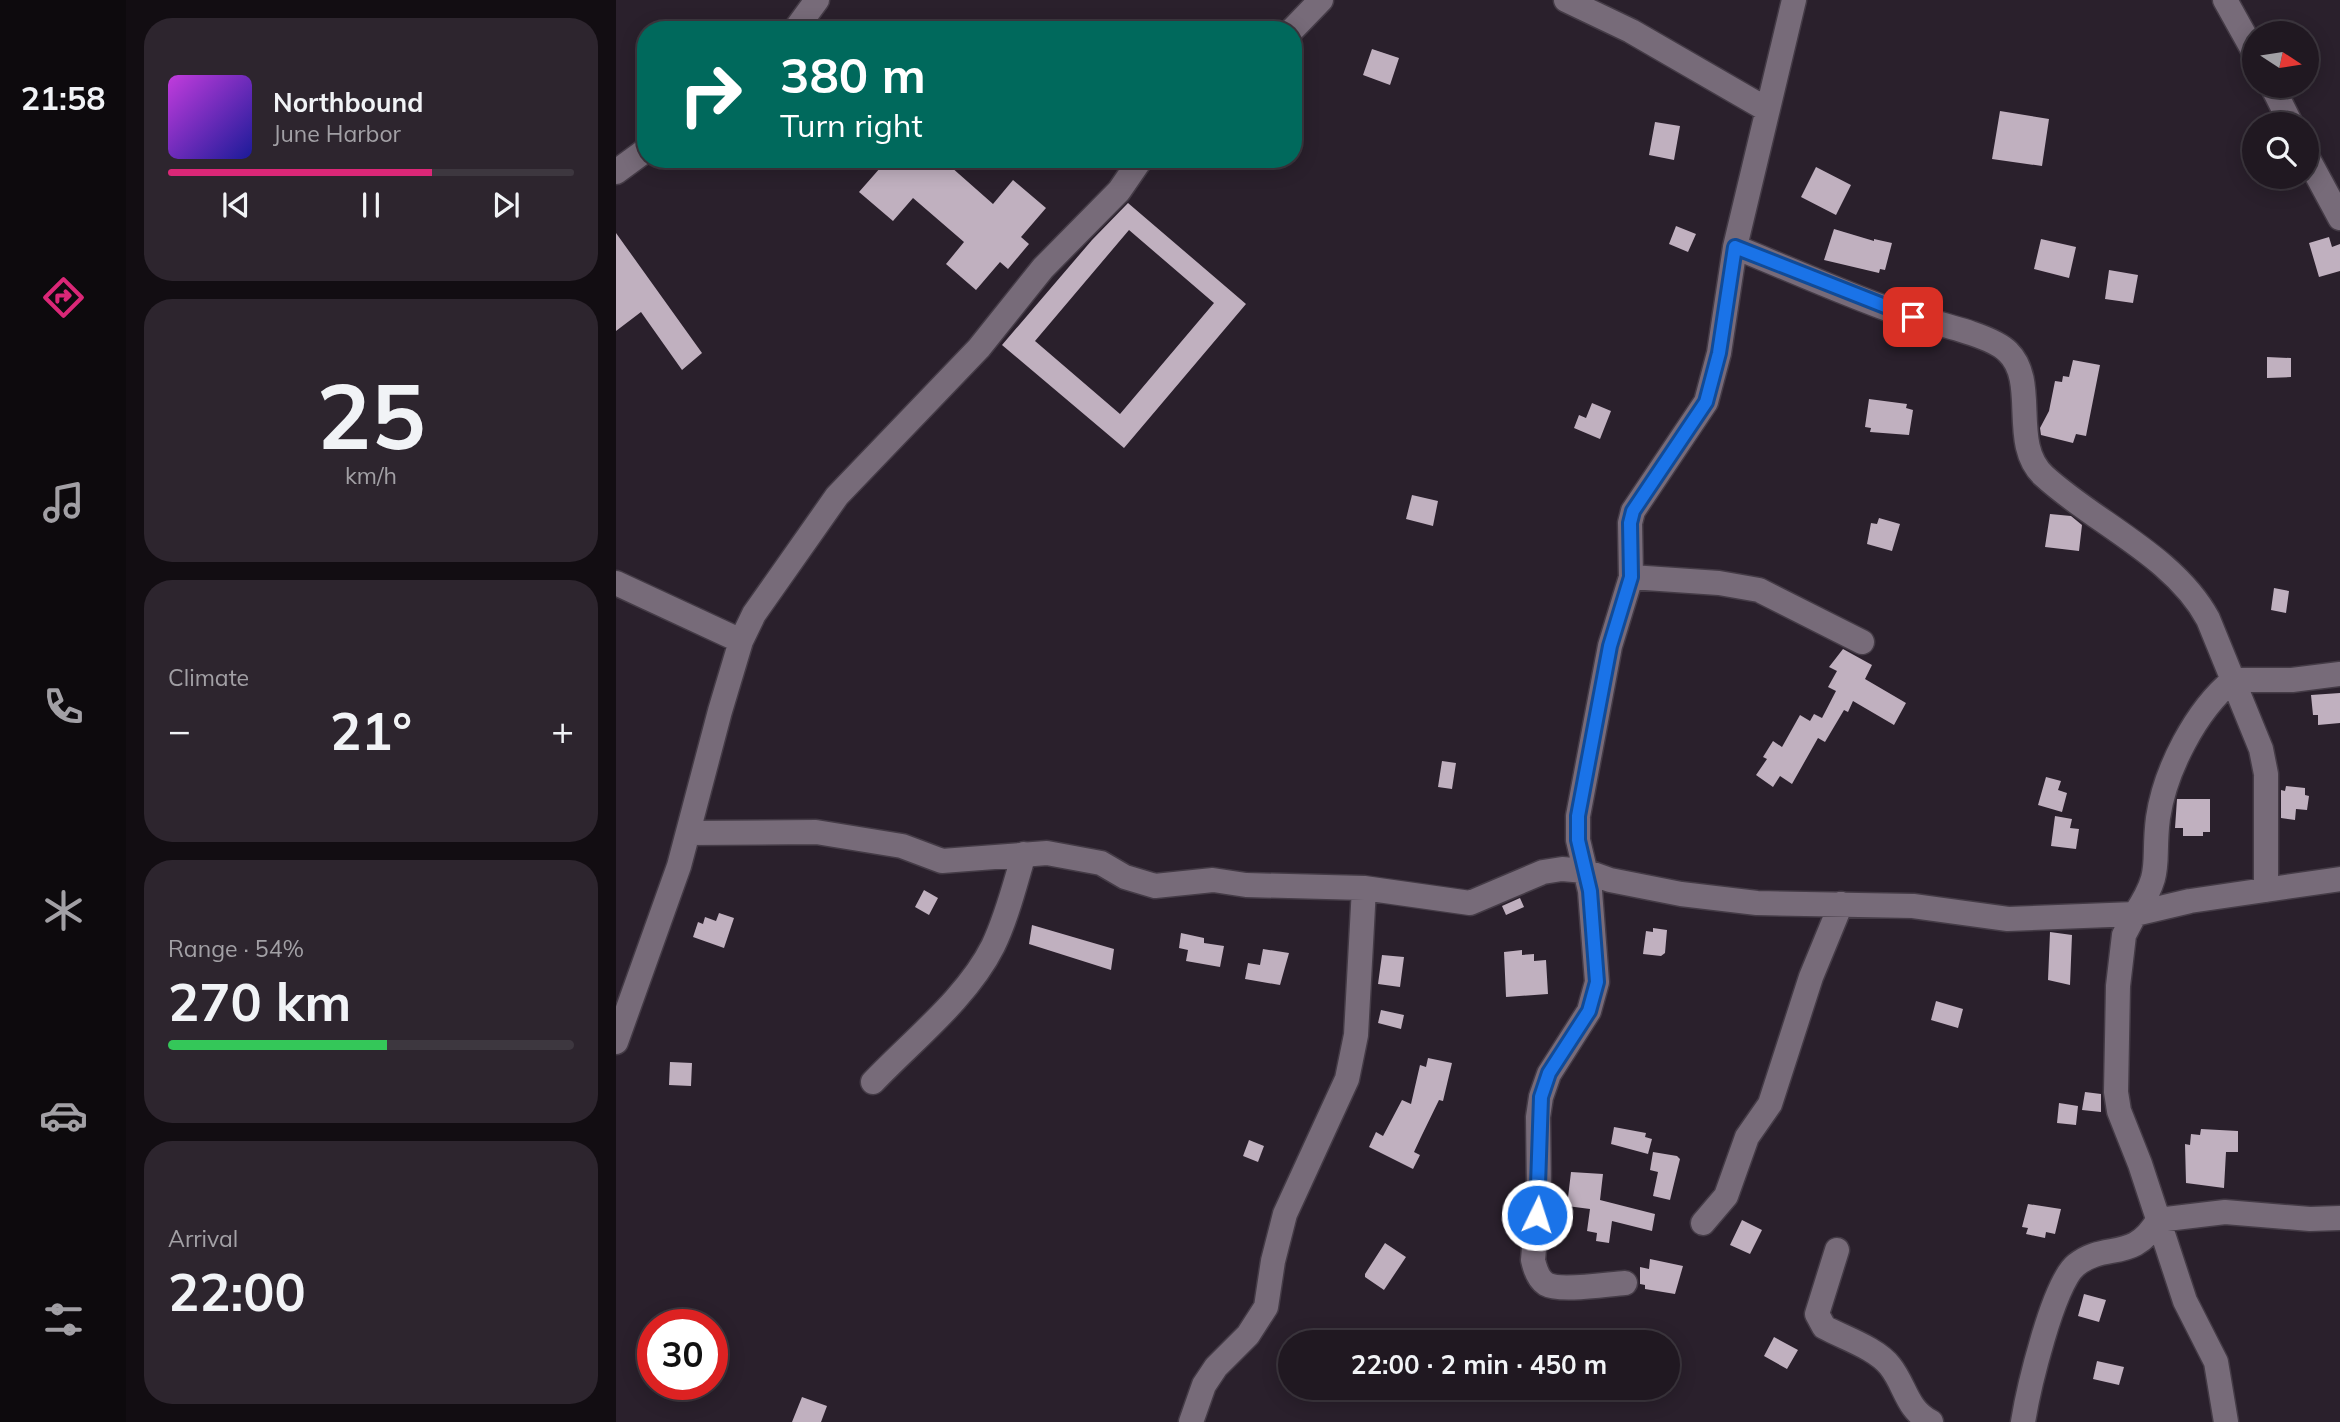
<!DOCTYPE html>
<meta charset="utf-8">
<style>
:root{--surface:#201821;--page:#2d252e;--text:#f1f3f6;--muted:#a2a0a5;--line:#3d373f;--accent:#db2777}
body{margin:0;font-family:Mulish,sans-serif;background:var(--page);color:var(--text);height:100vh;display:flex;flex-direction:column;font-size:26px;white-space:nowrap}
*{box-sizing:border-box;margin:0}
p{font-size:23px;color:var(--muted)}
.icon{flex:none;width:38px;height:38px;fill:none;stroke:currentColor;stroke-width:2;stroke-linecap:round;stroke-linejoin:round}
.map{position:relative;flex:1;overflow:hidden}
.drawer{display:flex;flex-direction:column;gap:18px;padding:18px;background:#120d12;width:490px}
.drawer>*{flex:none}
.hud{position:absolute;left:21px;top:21px;width:665px;height:147px;border-radius:28px;box-shadow:0 4px 18px #0003,0 0 0 2px var(--line);background:#00695c;color:#fff;overflow:hidden}
.needle{width:46px;rotate:102deg}
.fabs{position:absolute;left:1626px;top:21px;display:grid;gap:14px}
.fabs a{display:grid;place-items:center;width:77px;height:77px;border-radius:50%;background:var(--surface);box-shadow:0 4px 18px #0003,0 0 0 2px var(--line);font-size:35px}
.speed{position:absolute;left:21px;top:1309px;display:flex;gap:14px;font-size:35px;font-weight:700;text-align:center}
.speed>*{display:grid;place-content:center;width:91px;height:91px;border-radius:50%;background:var(--surface);box-shadow:0 4px 18px #0003,0 0 0 2px var(--line);line-height:1}
.speed .limit{border:10px solid #d22;background:#fff;color:#111}
.pin{position:absolute;display:grid;place-items:center;width:60px;height:60px;color:#fff;margin:-30px;border-radius:14px;box-shadow:0 4px 10px #0006}
.me{position:absolute;width:77px;margin:-38px;rotate:4deg;stroke-linejoin:round;filter:drop-shadow(0 0 5px #0008)}
.turn{display:flex;align-items:center;gap:24px;height:147px;padding:0 28px;font-size:32px}
.turn .icon{width:91px;height:91px;stroke-width:2.5}
.turn b{display:block;font-size:49px;line-height:60px}
.big{font-size:52px;font-weight:700;line-height:1.1}
.drawer .card{flex:1;display:flex;flex-direction:column;justify-content:center;gap:10px;min-width:0;padding:0 24px;border-radius:28px;background:var(--page)}
.drawer .dial{align-items:center;gap:0}
.dial b{font-size:91px;line-height:1}
.song{display:flex;align-items:center;gap:21px}
.cover{width:84px;height:84px;border-radius:10px;background:linear-gradient(135deg,hsl(290 70% 55%),hsl(240 70% 35%))}
.played{height:7px;border-radius:4px;background:linear-gradient(90deg,var(--accent) 65%,var(--line) 65%)}
.keys{display:flex;justify-content:space-around;direction:ltr}
.heat{display:flex;justify-content:space-between;align-items:center;font-size:38px;direction:ltr}
.charge{height:10px;border-radius:5px;background:linear-gradient(90deg,#34c759 54%,var(--line) 0)}
.trip{position:absolute;left:662px;top:1330px;width:402px;height:70px;border-radius:35px;background:var(--surface);box-shadow:0 4px 18px #0003,0 0 0 2px var(--line);font-weight:700;line-height:70px;text-align:center}
main{display:flex;flex:1;min-height:0}
.dock{display:flex;flex-direction:column;width:126px;justify-content:space-around;align-items:center;background:#0d0a0d;color:var(--muted)}
.dock .icon{width:49px;height:49px}
.dock .current{color:var(--accent)}
.dock b{font-size:32px;color:var(--text)}
.map>svg:first-child{display:block}
</style>
<main>
<nav class="dock">
<b>21:58</b>
<svg class="icon current" aria-label="directions" viewBox="0 0 24 24"><path d="M12 3l9 9-9 9-9-9zM9 14v-3h6M13 9l2 2-2 2"/></svg>
<svg class="icon" aria-label="music" viewBox="0 0 24 24"><path d="M9 18V5l10-2v13"/><circle cx="6" cy="18" r="3"/><circle cx="16" cy="16" r="3"/></svg>
<svg class="icon" aria-label="phone" viewBox="0 0 24 24"><path d="M5 4h4l2 5-3 2q2 4 5 5l2-3 5 2v4C11 20 4 13 5 4z"/></svg>
<svg class="icon" aria-label="climate" viewBox="0 0 24 24"><path d="M12 3v18M4 7l16 10M4 17L20 7"/></svg>
<svg class="icon" aria-label="car" viewBox="0 0 24 24"><path d="M5 17H2v-5l4-1 3-4h7l3 4 3 1v5h-3M9 17h6M6 11h13"/><circle cx="7" cy="17" r="2"/><circle cx="17" cy="17" r="2"/></svg>
<svg class="icon" aria-label="filters" viewBox="0 0 24 24"><path d="M4 7h16M4 17h16"/><circle cx="9" cy="7" r="2"/><circle cx="15" cy="17" r="2"/></svg>
</nav>
<section class="drawer">
<div class="card">
<div class="song"><i class="cover"></i><div><b>Northbound</b><p>June Harbor</p></div></div>
<div class="played"></div>
<div class="keys"><svg class="icon" aria-label="previous" viewBox="0 0 24 24"><path d="M18 5L8 12l10 7zM5 5v14"/></svg><svg class="icon" aria-label="pause" viewBox="0 0 24 24"><path d="M8 5v14M16 5v14"/></svg><svg class="icon" aria-label="next" viewBox="0 0 24 24"><path d="M6 5l10 7-10 7zM19 5v14"/></svg></div>
</div>
<div class="card dial"><b>25</b><p>km/h</p></div>
<div class="card"><p>Climate</p>
<div class="heat"><a>−</a><b class="big">21°</b><a>+</a></div>
</div>
<div class="card"><p>Range · 54%</p><b class="big">270 km</b><div class="charge"></div></div>
<div class="card"><p>Arrival</p><b class="big">22:00</b></div>
</section>
<div class="map">
<svg width="1724" height="1422" viewBox="0 0 1724 1422">
<rect width="100%" height="100%" fill="#2a202c"/>
<!-- building -->
<path fill="#c0b0bf" fill-rule="evenodd" d="M756 49 783 58 774 85 747 75Z
M1384 111 1433 119 1426 166 1376 159Z
M1039 122 1064 126 1058 160 1033 155Z
M272 159H326L377 204 397 180 430 208 405 237 413 244 392 269 384 262 360 290 330 264 348 242 297 198 277 221 243 192Z
M1200 167 1235 185 1220 215 1185 197Z
M512 203 630 304 508 448 386 345 476 240ZM513 230 598 303 504 414 419 341Z
M1060 226 1080 234 1072 252 1053 244Z
M1218 229 1258 241V239L1276 243 1269 270 1264 269 1263 273 1208 260Z
M0 233 86 353 66 370 25 312 0 331Z
M1713 237 1716 247 1724 244V271L1703 277 1693 243Z
M1425 239 1460 247 1453 278 1418 269Z
M1493 270 1522 275 1517 303 1489 299Z
M1651 357 1675 358V377L1651 378Z
M1457 360 1484 365 1470 436 1460 434 1457 443 1425 435 1424 428 1433 411 1439 381 1446 382 1447 376 1453 377Z
M1253 399 1291 404 1290 408 1297 410 1293 435 1254 432 1255 428 1249 427Z
M976 403 995 411 984 439 958 428 963 415 970 418Z
M796 495 822 501 817 526 790 519Z
M1434 514 1455 516 1466 525 1463 551 1429 547Z
M1263 518 1284 524 1276 551 1251 544 1255 523 1261 524Z
M1658 588 1673 591 1670 613 1655 610Z
M1227 649 1256 665 1249 679 1290 703 1278 725 1237 701 1232 712 1228 710 1209 742 1202 738 1176 784 1164 776 1157 787 1140 775 1151 759 1147 757 1157 741 1166 747 1184 715 1194 721 1198 714 1206 718 1220 691 1212 687 1221 671 1213 667Z
M1724 693V723L1702 725V715H1697L1695 695Z
M826 761 840 763 836 789 822 787Z
M1430 777 1445 781 1442 790 1451 793 1446 812 1422 805Z
M1670 786 1689 788V795L1693 796 1691 810 1680 809 1679 820 1665 818V790L1669 791Z
M1561 799H1594V832H1587V836H1567V828H1559Z
M1439 816 1456 819 1454 828 1463 829 1460 849 1435 846Z
M308 890 322 898 313 915 299 907Z
M904 898 908 907 890 915 886 906Z
M103 913 118 918 108 948 77 937 82 922 87 924 89 917 100 921Z
M416 925 498 949 495 970 413 944Z
M1037 928 1051 930 1049 953 1045 956 1027 954 1030 931 1037 932Z
M1434 932 1456 935 1454 985 1432 980Z
M565 933 588 938V943L608 946 604 967 570 961 572 950 563 948Z
M647 949 673 953 664 985 629 979 632 963 644 965Z
M906 950V955L918 954V961L930 960 932 994 890 997 888 952Z
M766 955 788 957 784 987 762 984Z
M1320 1001 1347 1009 1342 1028 1315 1020Z
M765 1010 788 1015 785 1029 762 1023Z
M812 1058 836 1063 827 1101 823 1100 805 1137 798 1152 804 1155 797 1169 753 1147 760 1132 767 1136 786 1100 795 1104 804 1065 810 1067Z
M54 1062 76 1063 75 1086 53 1085Z
M1469 1092 1485 1094V1112L1466 1110Z
M1443 1103 1462 1106 1460 1125 1441 1123Z
M998 1127 1030 1133 1029 1137 1036 1139 1032 1154 995 1144Z
M1585 1129 1622 1131V1152H1610L1608 1188 1570 1183 1569 1144 1574 1145 1575 1134 1584 1135Z
M633 1140 648 1146 642 1162 627 1156Z
M1037 1152 1061 1156 1064 1159 1054 1200 1037 1196 1042 1172 1034 1170Z
M955 1172 987 1174 984 1200 1039 1214 1036 1231 996 1221 993 1243 980 1241 981 1233 971 1231 974 1209 951 1206Z
M1412 1204 1445 1209 1439 1234 1430 1232 1429 1238 1410 1234 1412 1228 1406 1227Z
M1126 1220 1146 1230 1134 1254 1114 1245Z
M769 1243 790 1257 768 1290 749 1277V1274Z
M1034 1259 1067 1266 1059 1294 1029 1289V1285L1024 1284V1267L1033 1269Z
M1468 1294 1490 1300 1483 1322 1462 1316Z
M1158 1337 1182 1350 1171 1369 1148 1356Z
M1481 1361 1508 1367 1503 1385 1477 1379Z
M186 1397 211 1406 205 1422H176Z"/>
<g fill="none" stroke-linecap="round" stroke-linejoin="round">
<!-- minor casing -->
<g stroke="#443b46" stroke-width="27">
<path id="minor" d="M950 0 1015 31 1150 109
M1609 0 1638 52
M179 30 201 0
M676 30 705 0
M1656 86 1675 124
M1690 155 1724 218
M0 172 30 150
M1119 247C1171 268 1224 292 1277 311 1304 320 1374 333 1392 352 1423 382 1393 444 1428 476 1479 523 1558 556 1592 619L1645 749 1650 774V890
M1015 577 1103 583 1143 590 1246 642
M0 583 125 641
M73 833 200 832 286 846 326 861 431 853 485 863 509 877 539 886 597 880 630 885 748 888 854 903 927 872 946 869 969 871 994 880 1065 894 1141 903 1297 906 1392 919 1519 914C1548 870 1536 865 1542 818 1549 770 1580 710 1617 680H1676L1724 674
M0 1042 63 866 104 711 125 641 138 614 221 496 363 348 427 268 503 191 525 159
M257 1082C297 1040 351 998 377 946 391 917 399 884 408 854
M1087 1223 1110 1196 1131 1137 1154 1104 1195 977 1225 904
M1221 1250 1201 1314 1208 1327C1228 1338 1260 1348 1274 1366 1290 1386 1290 1409 1315 1422
M1009 1283C992 1284 944 1292 930 1284 922 1279 919 1269 917 1260L923 1192 922 1117 925 1097 933 1074 973 1011 981 982 974 891 962 840V816L994 646 1015 577 1014 523 1017 511 1090 402 1103 353 1119 247 1178 0
M575 1422 588 1385 600 1367 632 1335 650 1307 657 1261 669 1214 731 1079 740 1035 748 888
M1407 1422C1412 1391 1437 1283 1460 1265 1490 1241 1517 1263 1542 1220L1609 1212 1694 1219 1724 1218
M1610 1422 1600 1362 1569 1301 1524 1164 1503 1111 1500 1092 1502 986 1508 935 1519 914 1574 901 1724 879"/>
</g>
<!-- minor -->
<use href="#minor" stroke="#776b79" stroke-width="24"/>
</g>
<g fill="none" stroke-linecap="round" stroke-linejoin="round">
<!-- route casing -->
<g stroke="#114b97" stroke-width="18">
<path id="route" d="M921 1215 925 1097 933 1073 973 1011 981 982 974 891 962 840V816L994 646 1015 577 1014 523 1017 511 1090 402 1103 353 1119 247 1297 317"/>
</g>
<!-- route -->
<use href="#route" stroke="#1a73e8" stroke-width="12"/>
</g>
</svg>
<div class="fabs">
<a><svg class="needle" viewBox="-14 -14 28 28"><path d="M0-13l5 13h-10z" fill="#e53935"/><path d="M0 13l5-13h-10z" fill="#a2a0a5"/></svg></a>
<a><svg class="icon" aria-label="search" viewBox="0 0 24 24"><circle cx="10" cy="10" r="6"/><path d="M15 15l6 6"/></svg></a>
</div>
<div class="speed"><div class="limit">30</div></div>
<div class="pin" style="left:1297px;top:317px;background:#d93025"><svg class="icon" aria-label="arrive" viewBox="0 0 24 24"><path d="M6 21V4h12l-3 4 3 4H6"/></svg></div>
<svg class="me" style="left:921px;top:1215px" viewBox="-20 -20 40 40"><circle r="17" fill="#1a73e8" stroke="#fff" stroke-width="3"/><path d="M0-11L8 9 0 5-8 9z" fill="#fff"/></svg>
<div class="trip">22:00 · 2 min · 450 m</div>
<div class="hud">
<div class="turn"><svg class="icon" aria-label="right" viewBox="0 0 24 24"><path d="M7 20v-9h11M14 6l5 5-5 5"/></svg><div><b>380 m</b>Turn right</div></div>
</div>
</div>
</main>
